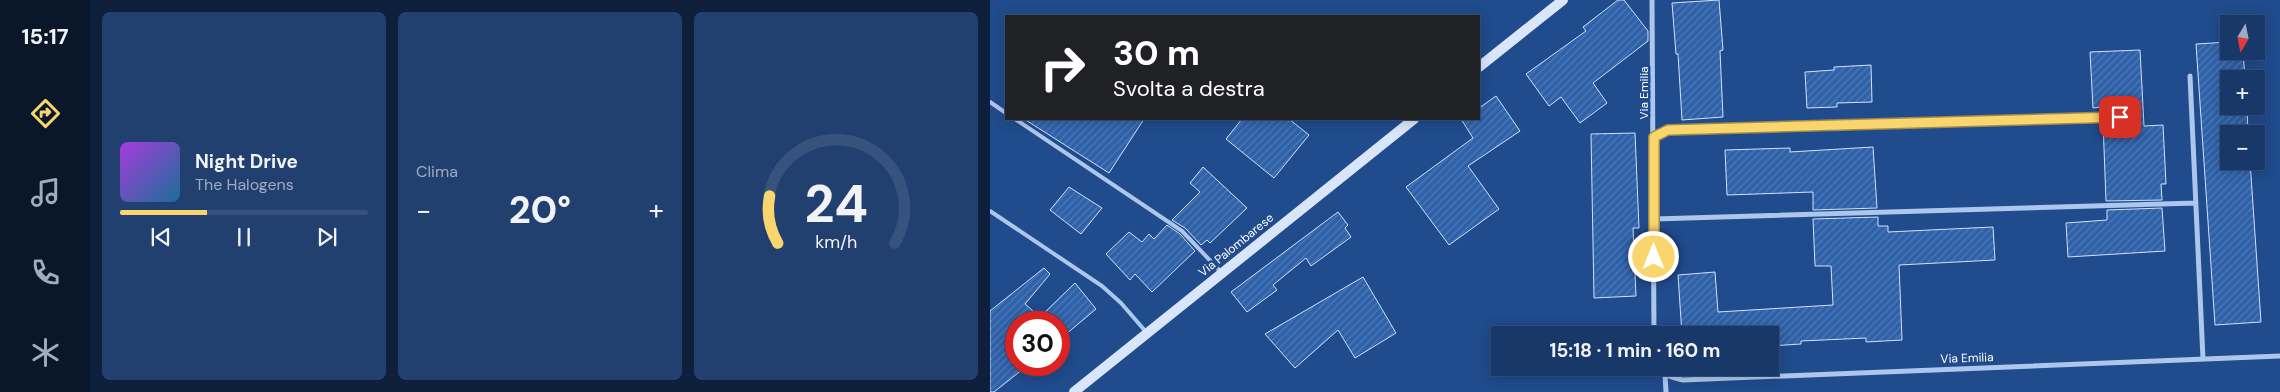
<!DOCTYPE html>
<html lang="it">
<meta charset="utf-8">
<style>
:root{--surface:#183869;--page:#213f6f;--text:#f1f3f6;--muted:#9facc0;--line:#36527d;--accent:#f9d66d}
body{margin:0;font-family:"DM Sans",sans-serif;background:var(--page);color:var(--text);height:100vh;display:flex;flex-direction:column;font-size:19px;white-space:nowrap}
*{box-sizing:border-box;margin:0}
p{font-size:16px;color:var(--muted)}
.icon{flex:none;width:28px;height:28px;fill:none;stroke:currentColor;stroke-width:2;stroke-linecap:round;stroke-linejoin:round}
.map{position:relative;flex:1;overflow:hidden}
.details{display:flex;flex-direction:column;gap:12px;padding:12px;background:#0d1f3a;width:900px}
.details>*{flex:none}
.hud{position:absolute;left:15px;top:15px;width:475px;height:105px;border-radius:0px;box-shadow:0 2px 12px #0003,0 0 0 1px var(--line);background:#202124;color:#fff;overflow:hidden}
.needle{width:32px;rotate:190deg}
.buttons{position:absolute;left:1230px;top:15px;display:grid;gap:10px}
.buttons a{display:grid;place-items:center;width:45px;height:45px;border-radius:0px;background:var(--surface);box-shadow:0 2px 12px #0003,0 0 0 1px var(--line);font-size:25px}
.speed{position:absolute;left:15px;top:311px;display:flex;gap:10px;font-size:25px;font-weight:700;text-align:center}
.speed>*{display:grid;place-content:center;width:65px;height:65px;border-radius:50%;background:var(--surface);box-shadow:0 2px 12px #0003,0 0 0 1px var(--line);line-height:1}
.speed .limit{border:8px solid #d22;background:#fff;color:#111}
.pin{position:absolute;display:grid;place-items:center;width:42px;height:42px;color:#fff;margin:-21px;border-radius:10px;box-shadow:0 2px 8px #0006}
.me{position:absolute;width:55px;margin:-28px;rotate:0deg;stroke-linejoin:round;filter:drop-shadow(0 0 4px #0008)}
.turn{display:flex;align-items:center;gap:18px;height:105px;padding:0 25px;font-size:22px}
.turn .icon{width:65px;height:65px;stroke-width:2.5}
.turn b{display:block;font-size:35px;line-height:42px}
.big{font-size:38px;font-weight:700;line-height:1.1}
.details .widget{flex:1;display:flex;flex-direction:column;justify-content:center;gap:8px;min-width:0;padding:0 18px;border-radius:8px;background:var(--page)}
.details .dial{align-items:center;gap:0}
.dial svg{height:130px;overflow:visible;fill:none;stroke:var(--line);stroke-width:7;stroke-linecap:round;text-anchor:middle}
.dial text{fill:var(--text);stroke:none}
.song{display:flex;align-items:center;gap:15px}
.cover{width:60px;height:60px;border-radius:8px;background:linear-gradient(135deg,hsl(280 70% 55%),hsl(200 70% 35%))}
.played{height:5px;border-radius:2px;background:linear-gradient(90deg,var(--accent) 35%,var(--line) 35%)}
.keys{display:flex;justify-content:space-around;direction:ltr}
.heat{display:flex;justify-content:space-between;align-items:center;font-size:28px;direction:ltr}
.details .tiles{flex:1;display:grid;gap:12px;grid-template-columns:repeat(3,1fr)}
.trip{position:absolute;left:501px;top:326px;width:288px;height:50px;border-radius:0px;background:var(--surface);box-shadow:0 2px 12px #0003,0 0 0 1px var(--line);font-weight:700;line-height:50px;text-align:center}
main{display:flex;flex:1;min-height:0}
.tabs{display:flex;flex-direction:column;width:90px;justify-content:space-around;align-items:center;background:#0a162a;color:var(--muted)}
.tabs .icon{width:35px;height:35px}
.tabs .selected{color:var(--accent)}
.tabs b{font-size:22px;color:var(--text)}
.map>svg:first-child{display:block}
</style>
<main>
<nav class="tabs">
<b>15:17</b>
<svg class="icon selected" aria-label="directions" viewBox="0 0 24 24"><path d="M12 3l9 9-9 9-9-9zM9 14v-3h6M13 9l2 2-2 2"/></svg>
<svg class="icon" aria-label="music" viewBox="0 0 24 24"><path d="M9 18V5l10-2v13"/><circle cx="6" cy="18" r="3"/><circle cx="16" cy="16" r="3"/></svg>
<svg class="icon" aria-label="phone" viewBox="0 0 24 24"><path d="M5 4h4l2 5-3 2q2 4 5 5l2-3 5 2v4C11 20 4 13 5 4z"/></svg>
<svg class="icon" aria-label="climate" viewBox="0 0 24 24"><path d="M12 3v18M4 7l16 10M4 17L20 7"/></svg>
</nav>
<section class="details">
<div class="tiles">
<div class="widget">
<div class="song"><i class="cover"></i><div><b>Night Drive</b><p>The Halogens</p></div></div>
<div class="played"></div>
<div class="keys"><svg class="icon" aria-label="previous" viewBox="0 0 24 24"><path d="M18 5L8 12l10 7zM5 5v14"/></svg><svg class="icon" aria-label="pause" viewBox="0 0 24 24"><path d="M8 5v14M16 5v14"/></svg><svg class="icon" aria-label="next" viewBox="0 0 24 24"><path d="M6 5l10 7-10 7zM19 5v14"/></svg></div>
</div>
<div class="widget"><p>Clima</p>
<div class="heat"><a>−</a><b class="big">20°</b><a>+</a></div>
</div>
<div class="widget dial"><svg viewBox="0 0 100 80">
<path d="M14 69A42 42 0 1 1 86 69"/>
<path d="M14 69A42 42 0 0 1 9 40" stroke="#f9d66d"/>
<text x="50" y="56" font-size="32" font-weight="700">24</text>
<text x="50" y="72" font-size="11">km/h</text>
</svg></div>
</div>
</section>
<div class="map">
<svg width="1290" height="392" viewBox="0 0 1290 392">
<defs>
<pattern id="building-hatch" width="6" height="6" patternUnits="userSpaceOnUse" patternTransform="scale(1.25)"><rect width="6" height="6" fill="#2f61a9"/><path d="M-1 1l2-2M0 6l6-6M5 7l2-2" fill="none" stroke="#4e79b6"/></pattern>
</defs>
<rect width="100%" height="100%" fill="#204b8c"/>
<!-- building -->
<path fill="url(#building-hatch)" stroke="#d2e2f9" d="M628 0H634L658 31V41L603 83 617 103 590 123 571 97 559 106 536 74 596 31 593 27Z
M729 0 733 50 730 51 733 117 692 120 688 54H686L682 3Z
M1239 42V51H1253L1255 79H1239V106H1257L1258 134H1239V161H1260L1271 322 1225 325 1206 44Z
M1150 50 1154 126 1173 125 1176 184H1171L1172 200 1116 201 1113 122 1130 121 1133 116 1129 113H1113L1112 107 1103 108 1100 52Z
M881 65 882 102 847 103V107L817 108 815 72 844 70V67Z
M506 96 530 131 478 166 509 209 459 245 416 187 483 138 471 119H489V108Z
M34 119H154L119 173Z
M252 119H299L319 135 284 178 236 139Z
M645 133 649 228H643L646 296 604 298 601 134Z
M883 147 887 208 823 210V192L737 195 735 150 800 148V152Z
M213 167 257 208 220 243 217 240 211 245 195 228 182 220 210 192 200 183Z
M79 187 112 208 91 234 60 210Z
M1172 208 1175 251 1078 257 1076 223 1117 220V210Z
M348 212 358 225 355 228 361 237 321 266 316 258 283 285 287 290 257 312 241 292Z
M888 217V226H898V232L1003 227 1005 260 909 265 912 340 876 342V338L811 341V344L780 346V335H692L688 275 725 272 728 312 843 305 841 266H825L823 219Z
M177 225 190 234 205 251 162 292 145 274 140 280 116 254 139 232 152 242 159 234 164 239Z
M54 268 60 274 35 304 50 317 85 283 106 309 69 340V322H26V365H38L4 392H0V311Z
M373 277 406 333 365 358 348 330 305 368 275 334Z"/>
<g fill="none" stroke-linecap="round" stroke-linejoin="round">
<!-- lane -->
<path stroke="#adc7ec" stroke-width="4" d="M0 102 16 113
M25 119 192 231 231 272
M0 211 112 286 131 303 157 333"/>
<!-- street -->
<path stroke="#adc7ec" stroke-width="5" d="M662 0 664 335
M1200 76 1213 359
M664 137 670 133 685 129 1129 117
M664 219 1206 203
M669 368C676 376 683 378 693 380L1290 356
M675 374 676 392"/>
<!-- secondary -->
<path stroke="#d9e5f9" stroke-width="10" d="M489 67 573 0
M84 392 424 119"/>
</g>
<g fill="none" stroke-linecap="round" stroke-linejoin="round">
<!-- route casing -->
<g stroke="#a28b47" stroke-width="12">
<path id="route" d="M664 257V137L678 130 1130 117"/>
</g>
<!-- route -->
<use href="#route" stroke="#f9d66d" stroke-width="9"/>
</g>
<g text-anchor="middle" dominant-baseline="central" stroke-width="5" stroke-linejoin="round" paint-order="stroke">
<!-- street labels -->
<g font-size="12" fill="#fff" stroke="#204b8c">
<text transform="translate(654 93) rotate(-90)">Via Emilia</text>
<text transform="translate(246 245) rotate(-39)">Via Palombarese</text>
<text transform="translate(977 358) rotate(-2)">Via Emilia</text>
</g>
</g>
</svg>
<div class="buttons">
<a><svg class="needle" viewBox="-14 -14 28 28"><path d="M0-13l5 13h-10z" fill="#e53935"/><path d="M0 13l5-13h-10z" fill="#9facc0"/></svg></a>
<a>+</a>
<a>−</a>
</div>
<div class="speed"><div class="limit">30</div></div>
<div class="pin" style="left:1130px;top:117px;background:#d93025"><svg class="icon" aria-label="arrive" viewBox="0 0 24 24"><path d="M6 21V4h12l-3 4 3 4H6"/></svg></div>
<svg class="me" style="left:664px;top:257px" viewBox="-20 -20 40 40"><circle r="17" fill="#f9d66d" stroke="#fff" stroke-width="3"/><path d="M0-11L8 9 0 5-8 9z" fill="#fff"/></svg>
<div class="trip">15:18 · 1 min · 160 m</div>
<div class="hud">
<div class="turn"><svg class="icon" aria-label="right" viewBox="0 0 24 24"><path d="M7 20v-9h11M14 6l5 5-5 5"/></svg><div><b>30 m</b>Svolta a destra</div></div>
</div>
</div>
</main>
